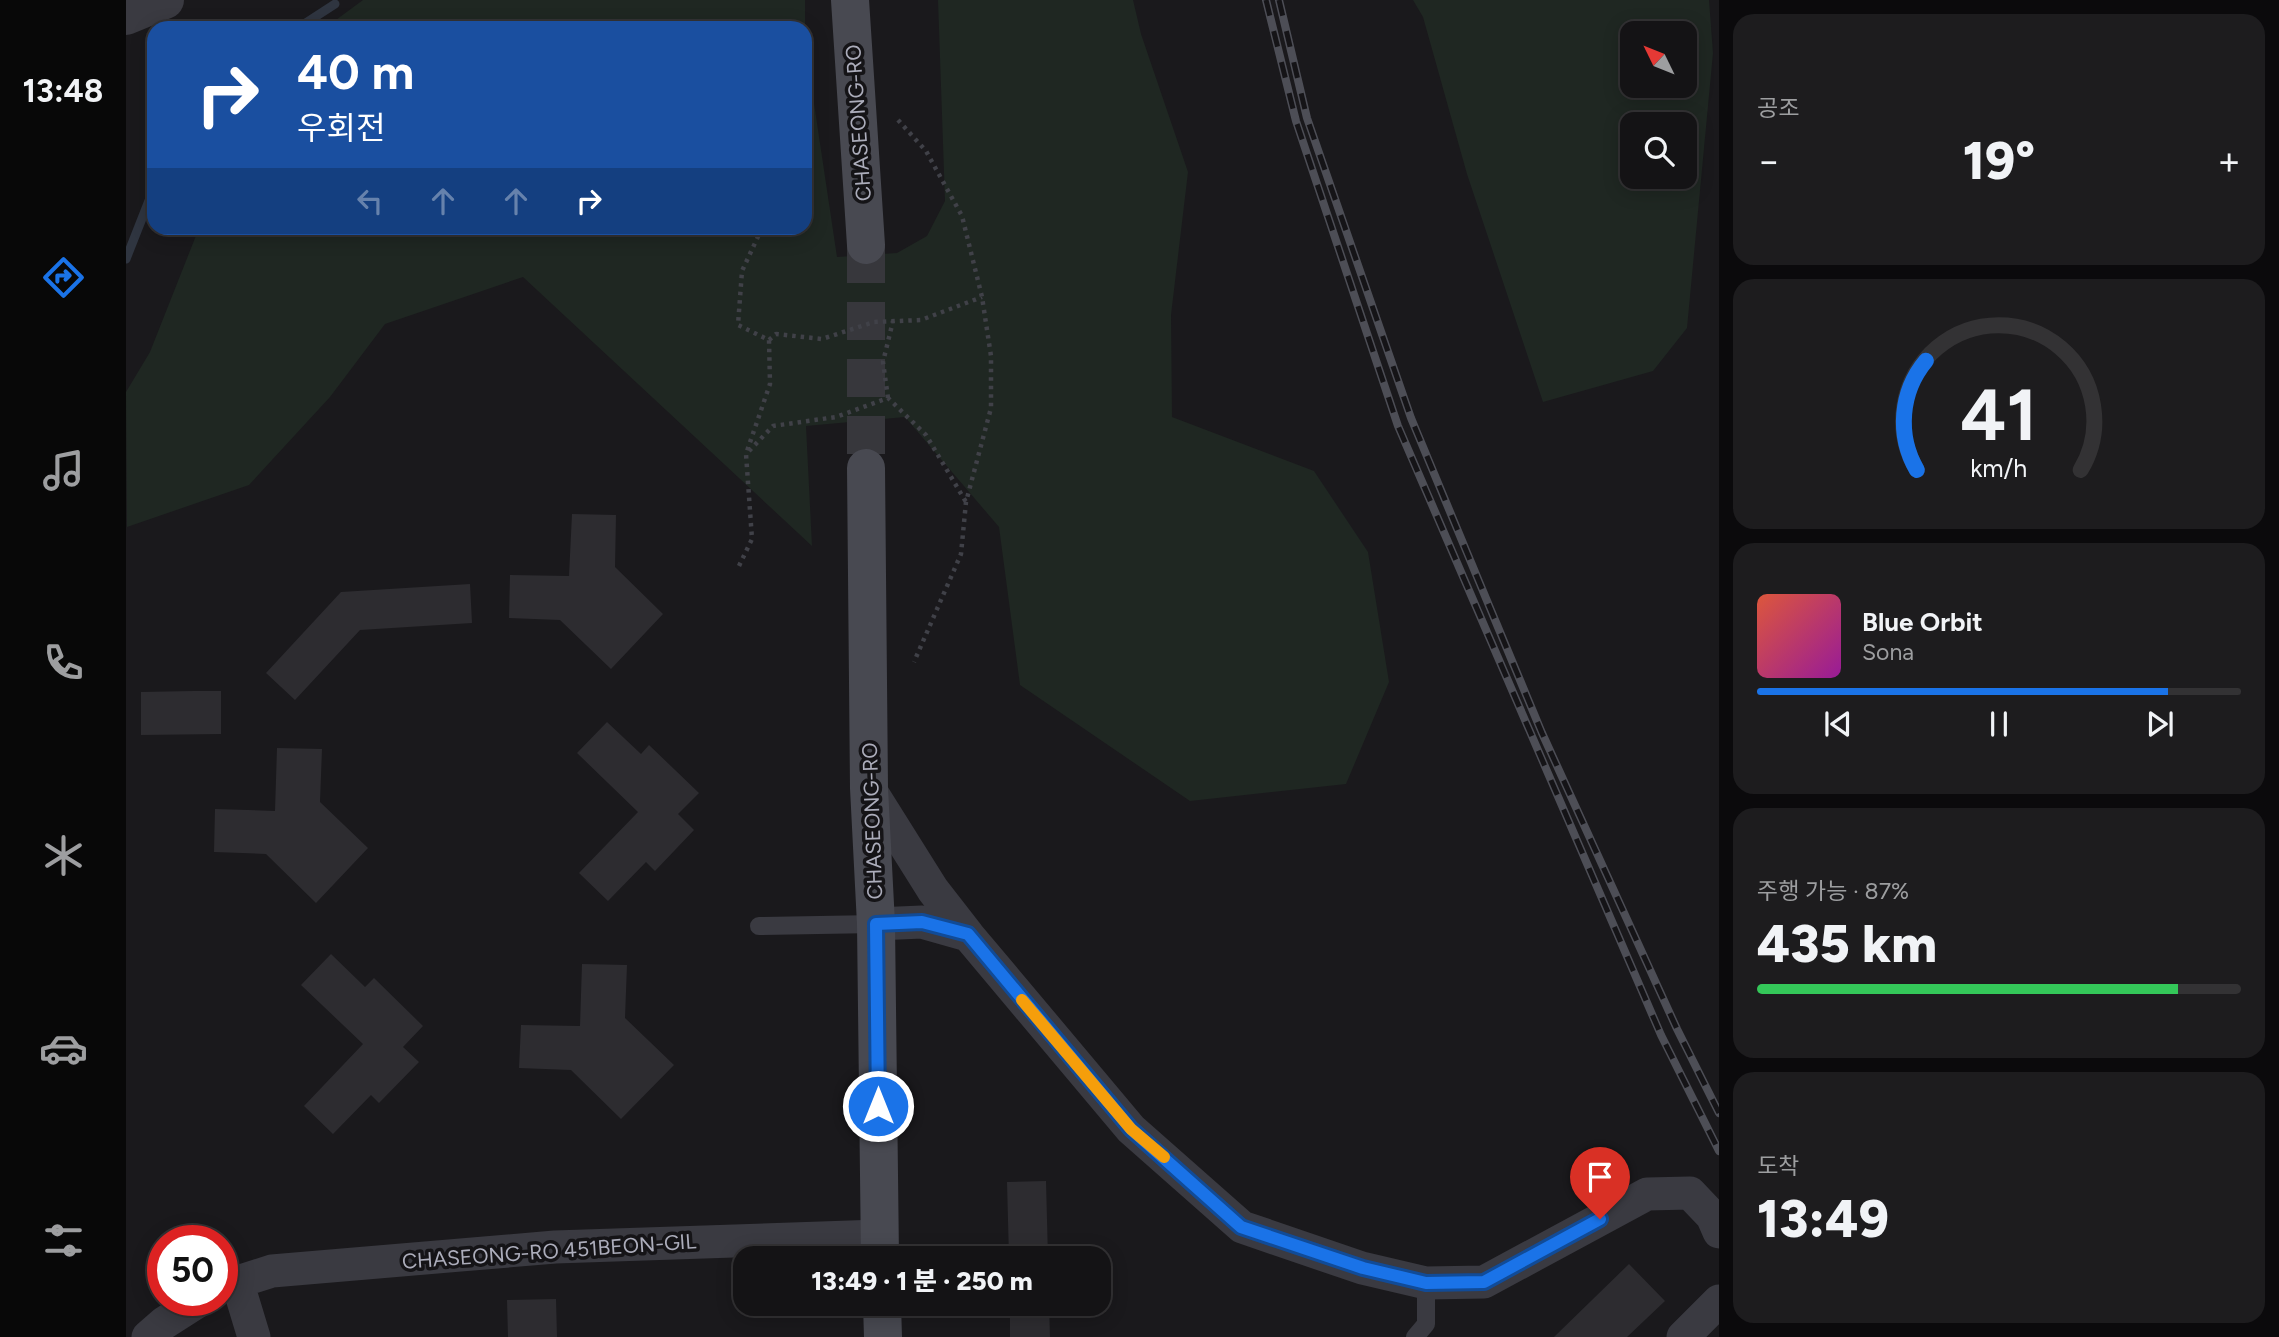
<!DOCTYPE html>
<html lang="ko">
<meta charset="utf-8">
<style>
:root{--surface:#141315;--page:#1d1c1e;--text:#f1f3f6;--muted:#9d9ea0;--line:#333234;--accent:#1a73e8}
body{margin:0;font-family:Figtree,"Noto Sans KR",sans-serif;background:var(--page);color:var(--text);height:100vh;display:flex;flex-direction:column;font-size:26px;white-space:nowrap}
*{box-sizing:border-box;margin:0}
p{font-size:23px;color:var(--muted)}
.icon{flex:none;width:38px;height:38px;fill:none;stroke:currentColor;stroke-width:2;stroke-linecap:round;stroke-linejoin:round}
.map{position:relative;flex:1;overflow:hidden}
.drawer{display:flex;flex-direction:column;gap:14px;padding:14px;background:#0b0a0c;width:560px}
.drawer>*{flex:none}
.hud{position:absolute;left:21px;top:21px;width:665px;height:214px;border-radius:21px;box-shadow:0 4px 18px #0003,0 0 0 2px var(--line);background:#1a4fa0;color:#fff;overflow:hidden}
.needle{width:46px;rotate:313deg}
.buttons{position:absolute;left:1494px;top:21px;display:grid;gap:14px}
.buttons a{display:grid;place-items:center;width:77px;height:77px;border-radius:14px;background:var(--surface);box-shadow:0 4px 18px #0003,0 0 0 2px var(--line);font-size:35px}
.speed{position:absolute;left:21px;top:1225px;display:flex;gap:14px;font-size:35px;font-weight:700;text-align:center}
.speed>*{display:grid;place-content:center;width:91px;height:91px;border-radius:50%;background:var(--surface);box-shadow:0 4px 18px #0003,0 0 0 2px var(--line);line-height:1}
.speed .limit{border:10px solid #d22;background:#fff;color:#111}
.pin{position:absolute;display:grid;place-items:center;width:60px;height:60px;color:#fff;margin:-72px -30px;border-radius:50% 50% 50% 0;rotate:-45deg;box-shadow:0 0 7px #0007}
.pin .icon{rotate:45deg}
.me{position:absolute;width:77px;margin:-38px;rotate:0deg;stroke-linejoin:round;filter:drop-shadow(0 0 5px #0008)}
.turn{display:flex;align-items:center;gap:24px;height:147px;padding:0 35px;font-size:32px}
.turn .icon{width:91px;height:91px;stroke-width:2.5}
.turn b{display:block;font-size:49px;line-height:60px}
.lanes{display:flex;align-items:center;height:66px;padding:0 35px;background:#0003;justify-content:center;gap:35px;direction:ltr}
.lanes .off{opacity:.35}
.big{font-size:52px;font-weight:800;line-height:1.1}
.drawer .card{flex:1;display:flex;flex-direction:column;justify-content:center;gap:10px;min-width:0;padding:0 24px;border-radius:21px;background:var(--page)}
.drawer .dial{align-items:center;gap:0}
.dial svg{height:182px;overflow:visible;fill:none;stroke:var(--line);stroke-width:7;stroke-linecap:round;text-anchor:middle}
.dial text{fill:var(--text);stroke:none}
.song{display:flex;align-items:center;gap:21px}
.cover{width:84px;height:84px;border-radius:10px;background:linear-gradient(135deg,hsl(10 70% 55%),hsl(300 70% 35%))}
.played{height:7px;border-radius:4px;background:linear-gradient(90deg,var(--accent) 85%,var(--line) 85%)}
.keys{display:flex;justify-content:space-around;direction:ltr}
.heat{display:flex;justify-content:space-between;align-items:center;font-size:38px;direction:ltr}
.charge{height:10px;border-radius:5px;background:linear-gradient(90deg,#34c759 87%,var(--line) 0)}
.trip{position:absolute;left:607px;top:1246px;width:378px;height:70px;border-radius:21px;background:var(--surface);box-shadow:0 4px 18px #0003,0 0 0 2px var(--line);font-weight:800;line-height:70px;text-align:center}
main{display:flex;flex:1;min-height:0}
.menu{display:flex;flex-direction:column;width:126px;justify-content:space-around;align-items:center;background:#080808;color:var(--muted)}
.menu .icon{width:49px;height:49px}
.menu .selected{color:var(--accent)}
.menu b{font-size:32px;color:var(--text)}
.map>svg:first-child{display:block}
</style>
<main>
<nav class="menu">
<b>13:48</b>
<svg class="icon selected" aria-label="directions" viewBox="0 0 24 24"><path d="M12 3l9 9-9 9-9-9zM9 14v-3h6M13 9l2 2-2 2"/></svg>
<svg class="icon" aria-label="music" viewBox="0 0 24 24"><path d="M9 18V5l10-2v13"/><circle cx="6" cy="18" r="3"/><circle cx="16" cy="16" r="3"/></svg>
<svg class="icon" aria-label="phone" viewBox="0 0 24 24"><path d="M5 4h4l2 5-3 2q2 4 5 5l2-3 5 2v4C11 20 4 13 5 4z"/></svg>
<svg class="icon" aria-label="climate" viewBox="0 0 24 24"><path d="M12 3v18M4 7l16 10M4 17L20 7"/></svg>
<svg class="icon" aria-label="car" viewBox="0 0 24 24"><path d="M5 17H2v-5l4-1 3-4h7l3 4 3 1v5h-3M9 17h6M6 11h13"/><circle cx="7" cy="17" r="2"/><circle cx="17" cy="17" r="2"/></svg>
<svg class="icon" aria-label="filters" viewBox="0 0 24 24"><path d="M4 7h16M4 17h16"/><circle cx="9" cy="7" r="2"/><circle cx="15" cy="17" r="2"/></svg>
</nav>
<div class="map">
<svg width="1593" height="1337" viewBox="0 0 1593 1337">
<rect width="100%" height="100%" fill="#1a191c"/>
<!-- green -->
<path fill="#1f2722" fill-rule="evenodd" d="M237 0H679V28H199Z
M812 0H1007L1015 34 1062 172 1045 315 1046 417 1188 471 1242 552 1263 682 1220 784 1064 801 894 685 873 527 779 417 680 426 686 546 397 277 259 324 204 397 123 485 1 527 0 392 24 352 73 228H679V43L711 257 771 253 801 236 819 201Z
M1287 0H1583L1587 53 1561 328 1527 371 1417 402 1341 174 1297 17ZM1507 33H1559V86H1507ZM1559 124V177H1507V124Z"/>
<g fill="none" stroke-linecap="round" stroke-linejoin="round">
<!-- stream -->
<path stroke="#2f3540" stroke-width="9" d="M172 28 209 4
M0 259 28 188"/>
</g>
<!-- building -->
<path fill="#2d2c30" d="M446 514 490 515 489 567 537 614 485 669 434 620 383 618 384 575 443 576Z
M344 584 346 623 234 630 169 700 140 673 215 592Z
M67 691H95V734L15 735V692Z
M481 722 515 754 523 745 573 793 552 814 568 830 529 871 520 862 482 901 453 873 512 812 451 753Z
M151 748 196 749 194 802 242 848 190 903 140 854 88 852 89 809 149 811Z
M205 954 239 987 248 978 297 1026 277 1047 293 1062 253 1103 245 1095 207 1134 178 1106 237 1044 175 985Z
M456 964 501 965 499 1018 548 1065 495 1119 445 1070 393 1068 395 1025 454 1026Z
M920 1181 922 1258H883L881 1182Z
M1503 1264 1539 1301 1501 1337H1428Z
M430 1299 431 1337H382L381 1300Z
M884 1304H923L924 1337H884Z"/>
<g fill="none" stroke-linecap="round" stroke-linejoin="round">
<!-- secondary-tunnel -->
<path stroke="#37373c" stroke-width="38" stroke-dasharray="38 19" stroke-linecap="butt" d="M740 245V468"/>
<!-- path -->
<path stroke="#404148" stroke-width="4.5" stroke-dasharray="3.5 5" stroke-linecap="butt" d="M772 120 800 151 836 216 856 297 865 356V408L840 502 835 554 788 662
M679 159 686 147
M643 340 650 334 696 339 748 322 795 320 856 297
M762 398 757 362 767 321
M623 451 647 426 710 417 762 398 800 435 840 502
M613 566 626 539 620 454 644 384 643 340 612 325 616 271 636 228"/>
<!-- service -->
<path stroke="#3a3a41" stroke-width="18" d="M633 926 750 924
M1289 1337 1300 1324V1283"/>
<!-- minor -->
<path stroke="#3a3a41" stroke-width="33" d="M743 788 807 890 842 935
M750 924 796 922 842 935 1005 1129 1116 1227 1236 1268 1300 1283 1358 1282 1521 1194 1564 1193 1586 1216 1593 1232
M111 1281 128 1337
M96 1287 146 1271 429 1247 753 1236
M22 1337 38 1323 74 1300
M1557 1337 1593 1301"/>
<!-- tertiary -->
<path stroke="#3a3a41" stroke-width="38" d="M0 16 39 0"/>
<!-- secondary -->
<path stroke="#484951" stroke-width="38" d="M724 0 740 245
M740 468 743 788 750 924 754 1258
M756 1304 757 1337"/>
<!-- rail casing -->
<g stroke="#4d4e56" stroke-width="8">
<path id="rail" d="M1140 0 1170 121 1272 426 1535 1035 1593 1151
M1153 0 1181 118 1285 418 1416 733 1551 1029 1593 1113"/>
</g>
<!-- rail -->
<use href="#rail" stroke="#151417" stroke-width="5" stroke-dasharray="16" stroke-linecap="butt"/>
</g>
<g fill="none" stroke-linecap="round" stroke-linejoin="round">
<!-- route casing -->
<g stroke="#114b97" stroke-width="18">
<path id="route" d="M752 1106 750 924 796 922 842 934 1005 1129 1115 1227 1237 1268 1300 1283 1358 1282 1474 1219"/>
</g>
<!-- route -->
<use href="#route" stroke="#1a73e8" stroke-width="12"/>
<!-- slow -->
<path stroke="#f59e0b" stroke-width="12" d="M896 1000 1005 1129 1038 1157"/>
</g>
<g text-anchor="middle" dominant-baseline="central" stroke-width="7" stroke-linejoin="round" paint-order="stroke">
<!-- street labels -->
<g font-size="21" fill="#acadbb" stroke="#151417">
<text transform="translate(732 123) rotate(-94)">CHASEONG-RO</text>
<text transform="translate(746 821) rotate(-92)">CHASEONG-RO</text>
<text transform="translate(423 1251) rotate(-4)">CHASEONG-RO 451BEON-GIL</text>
</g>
</g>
</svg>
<div class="buttons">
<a><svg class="needle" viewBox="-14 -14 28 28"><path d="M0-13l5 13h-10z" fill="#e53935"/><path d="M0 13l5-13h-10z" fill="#9d9ea0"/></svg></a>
<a><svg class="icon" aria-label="search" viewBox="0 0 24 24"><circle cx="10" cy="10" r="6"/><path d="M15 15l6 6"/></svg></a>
</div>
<div class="speed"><div class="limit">50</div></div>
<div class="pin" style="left:1474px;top:1219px;background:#d93025"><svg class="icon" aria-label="arrive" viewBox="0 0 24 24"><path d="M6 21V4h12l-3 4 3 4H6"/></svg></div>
<svg class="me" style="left:752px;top:1106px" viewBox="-20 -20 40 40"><circle r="17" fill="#1a73e8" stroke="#fff" stroke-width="3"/><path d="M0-11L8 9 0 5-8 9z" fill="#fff"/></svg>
<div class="trip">13:49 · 1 분 · 250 m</div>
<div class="hud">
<div class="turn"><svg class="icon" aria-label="right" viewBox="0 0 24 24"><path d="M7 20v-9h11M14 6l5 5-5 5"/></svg><div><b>40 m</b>우회전</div></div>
<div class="lanes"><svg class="icon off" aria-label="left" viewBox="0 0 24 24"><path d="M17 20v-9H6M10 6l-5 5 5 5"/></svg><svg class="icon off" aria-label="ahead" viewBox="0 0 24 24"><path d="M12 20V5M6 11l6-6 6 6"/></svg><svg class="icon off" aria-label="ahead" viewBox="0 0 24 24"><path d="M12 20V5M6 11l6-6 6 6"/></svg><svg class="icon" aria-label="right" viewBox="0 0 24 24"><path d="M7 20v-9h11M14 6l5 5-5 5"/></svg></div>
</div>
</div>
<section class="drawer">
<div class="card"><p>공조</p>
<div class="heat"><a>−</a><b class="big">19°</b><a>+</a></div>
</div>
<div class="card dial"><svg viewBox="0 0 100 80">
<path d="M14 69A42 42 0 1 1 86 69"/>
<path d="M14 69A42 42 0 0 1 18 21" stroke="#1a73e8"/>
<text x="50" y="56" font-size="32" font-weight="700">41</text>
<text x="50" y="72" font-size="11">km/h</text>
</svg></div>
<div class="card">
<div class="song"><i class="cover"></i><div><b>Blue Orbit</b><p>Sona</p></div></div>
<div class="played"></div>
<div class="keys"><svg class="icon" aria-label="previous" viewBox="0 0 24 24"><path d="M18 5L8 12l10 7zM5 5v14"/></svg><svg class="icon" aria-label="pause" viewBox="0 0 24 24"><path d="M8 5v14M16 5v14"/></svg><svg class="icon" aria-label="next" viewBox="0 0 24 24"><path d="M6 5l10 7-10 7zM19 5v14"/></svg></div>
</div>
<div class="card"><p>주행 가능 · 87%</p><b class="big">435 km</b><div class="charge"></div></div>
<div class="card"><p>도착</p><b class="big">13:49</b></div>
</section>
</main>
